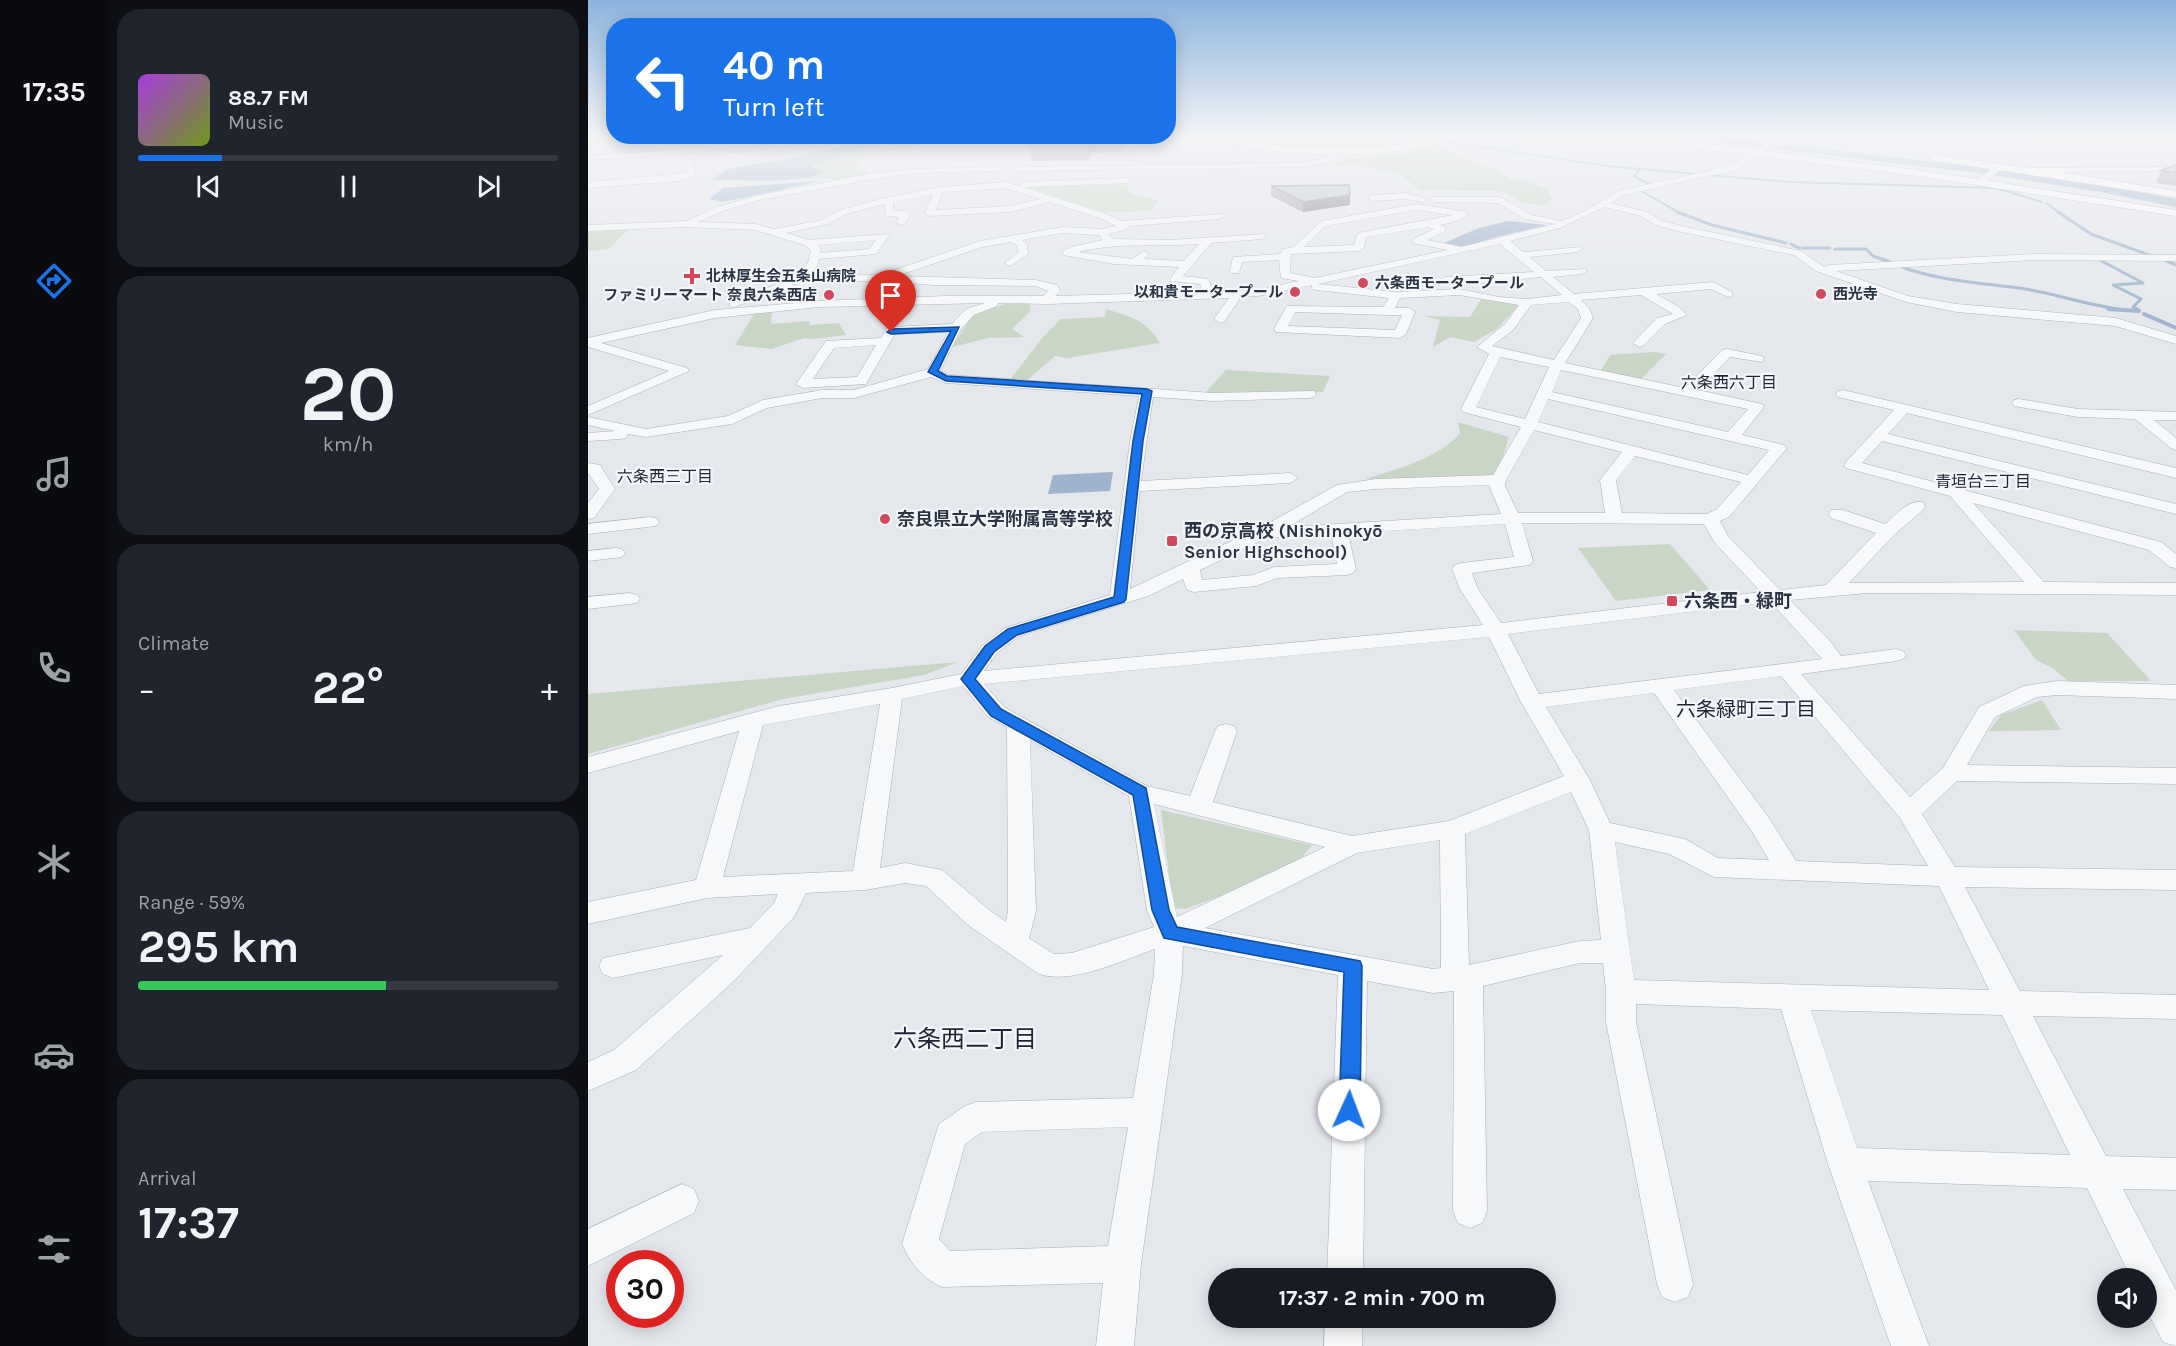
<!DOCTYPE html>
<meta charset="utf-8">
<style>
:root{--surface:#171b24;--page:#20242c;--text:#f1f3f6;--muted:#9ea1a6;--line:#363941;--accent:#1a73e8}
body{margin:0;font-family:Karla,"Noto Sans JP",sans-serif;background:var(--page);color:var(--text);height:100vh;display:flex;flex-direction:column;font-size:22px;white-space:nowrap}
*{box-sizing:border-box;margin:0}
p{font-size:20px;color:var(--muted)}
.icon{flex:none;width:33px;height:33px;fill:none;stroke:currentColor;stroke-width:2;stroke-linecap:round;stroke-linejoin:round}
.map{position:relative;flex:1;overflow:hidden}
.details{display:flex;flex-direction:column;gap:9px;padding:9px;background:#0d0f14;width:480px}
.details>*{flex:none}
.hud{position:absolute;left:18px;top:18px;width:570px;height:126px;border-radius:24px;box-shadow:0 3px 15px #0003;background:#1a73e8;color:#fff;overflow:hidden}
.fabs{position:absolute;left:1509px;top:1268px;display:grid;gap:12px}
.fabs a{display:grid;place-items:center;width:60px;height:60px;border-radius:50%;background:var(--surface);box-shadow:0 3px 15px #0003;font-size:30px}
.speed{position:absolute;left:18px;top:1250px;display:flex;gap:12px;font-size:30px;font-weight:700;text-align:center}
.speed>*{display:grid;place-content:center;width:78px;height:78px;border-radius:50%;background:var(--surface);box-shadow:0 3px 15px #0003;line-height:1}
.speed .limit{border:9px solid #d22;background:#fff;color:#111}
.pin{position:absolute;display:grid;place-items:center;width:51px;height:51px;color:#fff;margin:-62px -26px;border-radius:50% 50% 50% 0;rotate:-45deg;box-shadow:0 0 6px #0007}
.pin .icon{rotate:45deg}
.me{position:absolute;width:66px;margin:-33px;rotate:2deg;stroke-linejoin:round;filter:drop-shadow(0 0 4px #0008)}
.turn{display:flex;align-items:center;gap:21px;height:126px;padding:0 18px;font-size:27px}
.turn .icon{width:78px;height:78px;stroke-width:2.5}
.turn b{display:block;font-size:42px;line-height:51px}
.big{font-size:45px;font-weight:700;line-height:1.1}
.details .tile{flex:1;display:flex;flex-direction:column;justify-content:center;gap:9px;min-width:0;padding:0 21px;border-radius:24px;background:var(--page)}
.details .dial{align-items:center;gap:0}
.dial b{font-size:78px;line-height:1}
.song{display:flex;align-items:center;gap:18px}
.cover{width:72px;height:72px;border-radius:9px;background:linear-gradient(135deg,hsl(280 70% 55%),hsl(80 70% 35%))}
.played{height:6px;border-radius:3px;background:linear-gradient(90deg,var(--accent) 20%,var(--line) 20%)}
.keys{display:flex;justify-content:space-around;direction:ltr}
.heat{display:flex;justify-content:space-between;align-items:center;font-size:33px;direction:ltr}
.charge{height:9px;border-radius:4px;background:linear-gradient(90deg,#34c759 59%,var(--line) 0)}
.trip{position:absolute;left:620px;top:1268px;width:348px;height:60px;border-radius:30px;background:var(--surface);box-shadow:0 3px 15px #0003;font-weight:700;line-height:60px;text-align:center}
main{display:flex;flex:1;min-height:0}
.tabs{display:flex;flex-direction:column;width:108px;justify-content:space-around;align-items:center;background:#090b0e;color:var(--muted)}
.tabs .icon{width:42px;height:42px}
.tabs .on{color:var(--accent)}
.tabs b{font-size:27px;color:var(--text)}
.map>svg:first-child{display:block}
</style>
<main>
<nav class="tabs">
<b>17:35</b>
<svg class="icon on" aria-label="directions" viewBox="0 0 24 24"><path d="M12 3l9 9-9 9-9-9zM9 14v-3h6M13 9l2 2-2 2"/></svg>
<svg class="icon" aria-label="music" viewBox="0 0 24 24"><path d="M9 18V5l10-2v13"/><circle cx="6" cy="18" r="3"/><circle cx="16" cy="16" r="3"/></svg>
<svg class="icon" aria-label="phone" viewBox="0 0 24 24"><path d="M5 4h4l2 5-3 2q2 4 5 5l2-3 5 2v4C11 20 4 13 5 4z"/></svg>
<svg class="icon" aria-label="climate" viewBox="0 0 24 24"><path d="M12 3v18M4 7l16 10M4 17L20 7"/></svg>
<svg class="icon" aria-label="car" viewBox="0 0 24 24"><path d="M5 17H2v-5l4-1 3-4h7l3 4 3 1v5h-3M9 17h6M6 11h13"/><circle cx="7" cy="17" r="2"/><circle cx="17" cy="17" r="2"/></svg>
<svg class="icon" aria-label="filters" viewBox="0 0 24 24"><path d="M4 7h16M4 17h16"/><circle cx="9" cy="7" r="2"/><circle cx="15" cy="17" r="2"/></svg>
</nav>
<section class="details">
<div class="tile">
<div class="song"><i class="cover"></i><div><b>88.7 FM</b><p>Music</p></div></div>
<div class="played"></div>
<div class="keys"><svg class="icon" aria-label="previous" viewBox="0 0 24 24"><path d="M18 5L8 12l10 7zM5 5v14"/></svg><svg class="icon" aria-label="pause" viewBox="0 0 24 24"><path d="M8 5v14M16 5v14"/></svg><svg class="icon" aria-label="next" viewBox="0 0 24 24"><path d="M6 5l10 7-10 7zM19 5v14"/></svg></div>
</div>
<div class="tile dial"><b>20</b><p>km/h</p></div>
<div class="tile"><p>Climate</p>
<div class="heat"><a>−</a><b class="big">22°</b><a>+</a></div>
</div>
<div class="tile"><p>Range · 59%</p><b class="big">295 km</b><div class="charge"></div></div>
<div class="tile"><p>Arrival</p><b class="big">17:37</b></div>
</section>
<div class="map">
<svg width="1588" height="1346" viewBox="0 0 1588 1346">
<rect width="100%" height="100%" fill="#e4e7ec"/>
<!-- green -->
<path fill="#c9d6c5" d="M666 136H816L842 141C825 145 809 136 793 143L812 147C763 154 710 151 661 142L673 138Z
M261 137H404C376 137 288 148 267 164L280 174 249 180 233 178 124 180 139 169 219 155 264 143 251 139Z
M851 145 879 160 893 166 907 168 922 179 939 181 960 189 964 199 956 206 933 202 913 191 832 190 811 174 768 165H741L766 158 816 153Z
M534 184 539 185 542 193 571 201 562 211 515 212 439 187Z
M40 229 21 249 0 251V232Z
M893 299 932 304 909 329 886 342 862 337 845 347 852 320 836 316 882 317Z
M424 302H441L443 311 424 329 436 337 401 338 364 347 386 313Z
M518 309C543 317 557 319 572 343L479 358 467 356 437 382 421 381 455 337 473 319 517 317Z
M184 310 183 324 222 321V325L251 323 258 335 226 339 216 338 184 349 147 345 167 312Z
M1066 352 1078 354 1053 379 1012 371 1023 355Z
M638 370 742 376 735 392 617 393Z
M870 422 921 437 909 476 777 479C809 469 850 459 872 433Z
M1082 544 1122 590 1028 601 990 548Z
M1426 630 1519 633 1563 681H1480L1466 669 1448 660Z
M370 662 336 675 195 699 0 754V694Z
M1454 700 1473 730 1401 731 1413 715Z
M573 810 724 845 703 870 597 909 585 908Z"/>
<!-- water -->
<path fill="#9fb4cc" d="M1076 136C1138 136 1200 145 1262 152 1372 164 1480 178 1588 199V207L1513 192 1391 173Z
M289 137H330L278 148 223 167 237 172C213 184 153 180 124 180L139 169 219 155Z
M233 181 135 202 121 199 135 188Z
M920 221 959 225 904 238 877 247 856 243 891 228Z
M525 472 522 491 460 494 465 475Z"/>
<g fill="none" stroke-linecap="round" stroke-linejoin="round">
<!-- stream-far2 -->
<path stroke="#9fb4cc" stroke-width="2" d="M840 136 850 139
M859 142 1019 166 1201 182 1408 188 1454 202
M1052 169 1046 176 1061 184
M1058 189 1053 191 1092 213
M1459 203 1471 213"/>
<!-- stream-far1 -->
<path stroke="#9fb4cc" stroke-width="3" d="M1089 212 1124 225 1198 243
M1470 212 1503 234 1564 256
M1203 244 1211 248
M1214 248H1242
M1247 249H1278L1285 256 1305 263
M1510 259 1555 283 1525 285 1553 299 1545 307 1550 310
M1574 259 1588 265
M1311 266C1352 282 1400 283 1443 290 1476 296 1506 307 1539 310"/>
<!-- stream -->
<path stroke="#9fb4cc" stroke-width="4" d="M1520 309 1551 311
M1548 309 1550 310
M1556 314 1588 328"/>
<!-- major-tunnel -->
<path stroke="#bfc3cb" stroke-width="10" stroke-dasharray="10 5" stroke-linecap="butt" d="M615 136 654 144"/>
<!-- minor casing -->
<g stroke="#a9aeb7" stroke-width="1">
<path id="minor" d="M18 136H26L10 153H4V149Z
M199 136H225L219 139 238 147 213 155 179 148 183 146 213 151 227 147 209 140 80 155 104 160 107 177 90 181 0 188V182L100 173 97 163 74 158V155L0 160V156L97 149Z
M1189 138 1192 142 1147 170 1036 195 1023 203 1059 212 1074 221 1098 227 1213 251 1236 267 1241 265 1447 254 1588 255V261L1447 260 1248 271 1320 296 1369 304 1528 318 1588 336V344L1527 326 1369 312 1318 302 1228 271 1206 255 1094 232 1068 225 1053 216 1016 207 972 228 922 241 935 252 993 247 994 249 989 252 941 257 958 271 998 269 999 271 994 274 965 277 986 294 1125 282 1144 292V296L1140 297 1123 289 1068 294 1091 307 1099 315 1077 324 1055 346 1051 347 1045 343 1069 318 1085 314 1053 295 993 300 1001 308 1005 318 977 363 1097 388 1134 350 1139 349 1174 356 1176 359 1174 362 1142 357 1110 390 1174 404 1176 407 1154 435 1196 445 1199 448 1141 517 1132 521 1140 536 1192 590 1238 585 1288 533 1243 518 1241 514 1243 510H1255L1297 524C1308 515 1320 499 1335 502L1337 506 1335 510 1306 535 1261 583 1436 582 1362 496 1258 468 1256 465 1258 462 1306 410 1250 397 1248 394 1250 391 1255 390 1588 468V478L1319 413 1300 434 1588 504V514L1294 441 1274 463 1573 542 1588 554V568L1582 567 1561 550 1385 503 1456 582 1588 583V595L1279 593 1202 600 1242 641 1253 656 1308 649 1315 651 1318 655 1315 659 1308 661 1213 674 1322 797 1355 768 1391 707 1436 686 1469 681 1588 685V699L1469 695 1449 697 1407 717 1379 765 1588 768V784L1369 781 1334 814 1367 867 1588 870V890L1377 887 1432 991 1588 995V1019L1445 1016 1518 1156 1588 1158V1190L1535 1189 1588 1290V1346L1575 1342 1558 1309V1278H1543L1499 1188 1280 1181 1341 1346H1303L1240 1164 1193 1009 1048 1004V1022L1105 1284 1100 1297 1087 1302 1074 1297 1069 1284 1018 1022V991L1015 963H992L895 986 899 1211 894 1223 882 1228 870 1223 865 1211 866 991 845 993 779 981 775 1278H739L750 975 595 946 594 974 553 1264 546 1346H508L515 1283 354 1287C335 1279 322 1263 314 1244L351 1124 377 1106 388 1102 545 1098 566 974 567 949C535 960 484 985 451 974L380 925 338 886 317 883 277 890 218 893 206 917 147 980 48 1070 0 1091V1062L26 1050 135 955 25 978 15 974 11 966 15 958 162 928 186 903 190 894 119 898 0 924V902L108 880 151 731 0 773V757L191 706 304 688 373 674 395 645 417 628 522 595 542 441 551 396 358 383 343 377 266 398H234L179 408 144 424 58 437 40 434 38 438 33 439 0 441V433L27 431 0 425V417L58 429 140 416 175 400 234 390H266L340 369 360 332 307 334 278 384 215 388 208 384 238 341 293 338 299 328 303 327 364 324 378 309 397 303 231 307 127 318 13 343 99 368 101 371 0 415V406L81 371 0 347V338L127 310 231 301 357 296H455L460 291 448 286 345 285 293 281 213 282 146 307 142 306V302L208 277 220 263 223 250 217 245 167 230 97 227 0 231V225L99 221 126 208 167 196 286 173 328 169 409 167 413 169 409 171 328 173 286 179 171 200 132 212 110 222 168 224 186 229 234 220 252 210 297 198 351 187 419 182 433 187V183L436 182 537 178 540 179V183L435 187 518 214 533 221 635 214 637 216 632 219 541 226 536 230 520 234 525 239 582 240 677 234V238L674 239 623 243 595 276 620 279 626 291 670 290 711 281 693 278 691 260 654 262 651 273H643L642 271 645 257 692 254 695 249 705 247 734 221 828 204 875 211 880 214C872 221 862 223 852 225L857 227V231L839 240 873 247 967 224 937 219 910 203 846 202 843 201V197H912L943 215 974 221 997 211 1030 191 1141 166ZM418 188 452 199 423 206 348 210 354 192ZM345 194 337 213 342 216 423 212 461 202 512 218 528 226 514 229 475 227 392 241 292 275 221 276 230 264 231 259 288 254 301 236 299 234 221 240 198 233 240 224 258 214 296 204 298 216 311 217 308 223 316 225 322 214 317 211H305V202ZM828 210 865 215 770 233 766 245 716 247 737 226ZM841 227 846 229 825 239V243L860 250 727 278 702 273 703 254 771 251 776 248 778 237ZM475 233 511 235 515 240 483 247 475 251V255L526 264 591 267 582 279 583 281 612 284 615 292 467 296 472 291 469 285 448 280 309 276 394 247 423 242 429 245 430 253 417 263 422 266 440 254 439 244 434 240ZM288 240 281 249 232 253 233 249 230 245ZM611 244 596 261 556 259 561 254 556 251 544 259 490 252C530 242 570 247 611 244ZM912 244 946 272 857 277 852 280C862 288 935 279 953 277L974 295 939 299 911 297 871 289 808 292 730 284ZM724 285V289L728 290 801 298 795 307 699 306 686 329 688 332 812 338 818 334 827 312 821 308H807L812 298 871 295 931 305 917 324 889 347 901 354 873 409 875 412 933 427 905 475 788 479 749 485 681 523 542 589 552 491 702 483 710 478 702 473 553 481 565 397 625 401 721 398 726 397 728 394 726 391 625 393 361 375 352 371 373 329 386 315 409 306 410 303 460 304 641 298 626 319 632 323 636 322 653 297 670 296ZM981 302 990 309 993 318 966 360 904 346 925 330 943 305ZM707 312 799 315H814L807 330 700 326ZM288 345 269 377 225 379 246 348ZM912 357 961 367 937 419 888 407ZM973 370 1160 409 1140 432 964 392ZM960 399 1181 450 1160 475 950 422ZM946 430 1034 452 1012 480 1017 513H930L917 486 918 480ZM1047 456 1153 482 1129 509 1119 514 1034 513 1028 480ZM901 485 913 514 700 527 759 492 788 489ZM934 523 1116 524 1127 543 1173 592 913 623 890 589 884 573 942 565 945 561ZM917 524 926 557 873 563 867 565 864 569 872 589 895 625 396 671 409 653 431 636 560 596 595 579 599 590 606 592 668 586 689 578 759 575 765 573 768 569 760 533ZM743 534 749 564 686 567 665 575 614 580 612 570 679 538ZM1183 602 1234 659 951 694 920 634ZM901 637 933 702 976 776 861 821 764 836 625 802 649 731 646 726 638 724 630 726 627 731 602 796 559 786 416 707 396 684ZM1193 676 1312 818 1340 866 1208 861 1181 818 1086 690ZM375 686 400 717 419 727 420 911 418 922 400 909 354 870 317 863 292 868 314 699ZM1066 693 1163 830 1181 860 1130 858 1097 839 1022 823 1002 780 958 707ZM292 704 265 871 135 877 175 725ZM442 740 541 796 559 910 566 927 484 953 466 954 441 938 448 911ZM983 792 1001 830 1013 940 992 941 881 965 877 834ZM566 804 737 847 589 917ZM852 840 853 968 845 969 617 928 769 853ZM1027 842 1081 854 1126 877 1351 886 1401 990 1046 980ZM1223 1010 1414 1015 1482 1155 1269 1148ZM540 1127 520 1246 362 1251 351 1239 377 1144 394 1132Z
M136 152 170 157 174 159 170 161 133 156V152Z
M741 152 748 154 744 162 712 167 430 171 426 169 430 167 712 163 738 158Z
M1410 164 1417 166 1395 184H1389V180Z
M1588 167V171L1439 172 1435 170 1439 168Z
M817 193 839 199 835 202 817 199 784 201 780 198 784 195Z
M1431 399 1490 409 1588 412V420H1566L1588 438V450L1583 448 1547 419 1490 417 1426 406 1424 403 1426 400Z
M0 463 12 465 27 489 6 518 0 519V503L11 489 0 473Z
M62 517 68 518 71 522 68 526 0 534V524Z
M28 548 34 549 37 553 34 557 0 561V551Z
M42 593 49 595 52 599 49 603 0 609V597Z
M94 1184 106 1189 111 1201 106 1213 0 1266V1229Z
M737 1317H775L774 1346H736Z"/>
</g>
<!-- major casing -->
<g stroke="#a3abb8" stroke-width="1">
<path id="major" d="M858 136H873C864 143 846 144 834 147 773 158 715 156 654 147L649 144 654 141C723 152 789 152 858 136Z
M1031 136H1056L1330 170 1588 210V216L1330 176 1035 139Z
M1346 155 1473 172 1588 191V197L1343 160V156Z"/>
</g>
<!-- minor -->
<use href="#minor" fill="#f7f8fa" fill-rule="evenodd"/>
<!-- major -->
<use href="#major" fill="#fff" fill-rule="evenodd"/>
</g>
<!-- wall -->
<path fill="#a1a5ae" d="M444 136H539L534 152 503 153 501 160 443 161 440 144Z
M1588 165V186L1568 183 1573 170Z
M683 186 762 205 715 212 683 196Z"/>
<!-- shaded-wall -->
<path fill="#83868d" d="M501 136 503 153 501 160 499 143Z
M532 136H539L534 152Z
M762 195V205L715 212V202Z"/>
<!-- building -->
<path fill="#bbc0ca" stroke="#83868d" stroke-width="1.5" d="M444 136H500L499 143 440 144Z
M1588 165V173L1573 170Z
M761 185 762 195 715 202 683 186Z"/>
<!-- sky -->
<linearGradient id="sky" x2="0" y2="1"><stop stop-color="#8bb4dd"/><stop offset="0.42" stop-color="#f3f4f6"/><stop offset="1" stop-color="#f3f4f6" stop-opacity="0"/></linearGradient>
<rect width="1588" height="324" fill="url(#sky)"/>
<!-- route -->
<path fill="#1a73e8" stroke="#114b97" stroke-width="1.5" d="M371 327 350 371 359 376 559 389 564 391 555 441 538 599 536 602 429 635 406 652 387 679 413 709 558 788 581 910 589 927 772 961 774 966 772 1110 768 1117 761 1120 754 1117 751 1110 756 972 576 938 564 910 545 795 403 716 373 679 397 646 420 629 526 597 545 441 554 394 358 381 340 372 363 331 303 334 299 332 303 329Z"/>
<!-- markers -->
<g fill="#d1495b" stroke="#f4f6f9" stroke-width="2">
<path d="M101 267h6v6h6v6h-6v6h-6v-6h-6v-6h6z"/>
<circle cx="775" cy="283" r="6"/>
<circle cx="707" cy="292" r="6"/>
<circle cx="1233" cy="294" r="6"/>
<circle cx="241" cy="295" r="6"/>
<circle cx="297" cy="519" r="6"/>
<rect x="578" y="535" width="12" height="12" rx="3"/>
<rect x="1078" y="595" width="12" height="12" rx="3"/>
</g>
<g text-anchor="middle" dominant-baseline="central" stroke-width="4.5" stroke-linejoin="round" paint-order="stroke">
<!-- far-poi labels -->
<g font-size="15" font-weight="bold" fill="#2b3445" stroke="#f4f6f9" text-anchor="start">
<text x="118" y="276">北林厚生会五条山病院</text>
<text x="787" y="283">六条西モータープール</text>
<text x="695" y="292" text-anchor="end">以和貴モータープール</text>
<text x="1245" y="294">西光寺</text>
<text x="229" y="295" text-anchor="end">ファミリーマート 奈良六条西店</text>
</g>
<!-- far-neighbourhood labels -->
<g font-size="16" fill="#1d2536" stroke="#f4f6f9">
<text x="1141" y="382">六条西六丁目</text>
<text x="77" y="476">六条西三丁目</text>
<text x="1395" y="481">青垣台三丁目</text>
</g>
<!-- poi labels -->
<g font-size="18" font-weight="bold" fill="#2b3445" stroke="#f4f6f9" text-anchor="start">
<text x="309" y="519">奈良県立大学附属高等学校</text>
<text x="596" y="531">西の京高校 (Nishinokyō<tspan x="596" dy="21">Senior Highschool)</tspan></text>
<text x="1096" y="601">六条西・緑町</text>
</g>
<!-- neighbourhood labels -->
<g font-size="20" fill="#1d2536" stroke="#f4f6f9">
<text x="1158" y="709">六条緑町三丁目</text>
</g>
<!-- near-neighbourhood labels -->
<g font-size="24" fill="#1d2536" stroke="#f4f6f9">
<text x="377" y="1039">六条西二丁目</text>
</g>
</g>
</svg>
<div class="fabs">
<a><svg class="icon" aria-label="sound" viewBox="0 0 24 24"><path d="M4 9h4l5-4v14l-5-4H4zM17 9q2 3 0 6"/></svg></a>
</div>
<div class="speed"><div class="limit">30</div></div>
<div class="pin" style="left:303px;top:332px;background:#d93025"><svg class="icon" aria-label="arrive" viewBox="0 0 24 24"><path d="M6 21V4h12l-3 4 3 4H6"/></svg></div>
<svg class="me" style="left:761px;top:1110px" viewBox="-20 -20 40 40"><circle r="19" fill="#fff"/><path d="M0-13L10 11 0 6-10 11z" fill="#1a73e8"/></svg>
<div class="trip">17:37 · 2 min · 700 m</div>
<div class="hud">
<div class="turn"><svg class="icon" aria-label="left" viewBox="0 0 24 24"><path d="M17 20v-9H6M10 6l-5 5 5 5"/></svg><div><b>40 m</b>Turn left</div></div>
</div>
</div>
</main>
